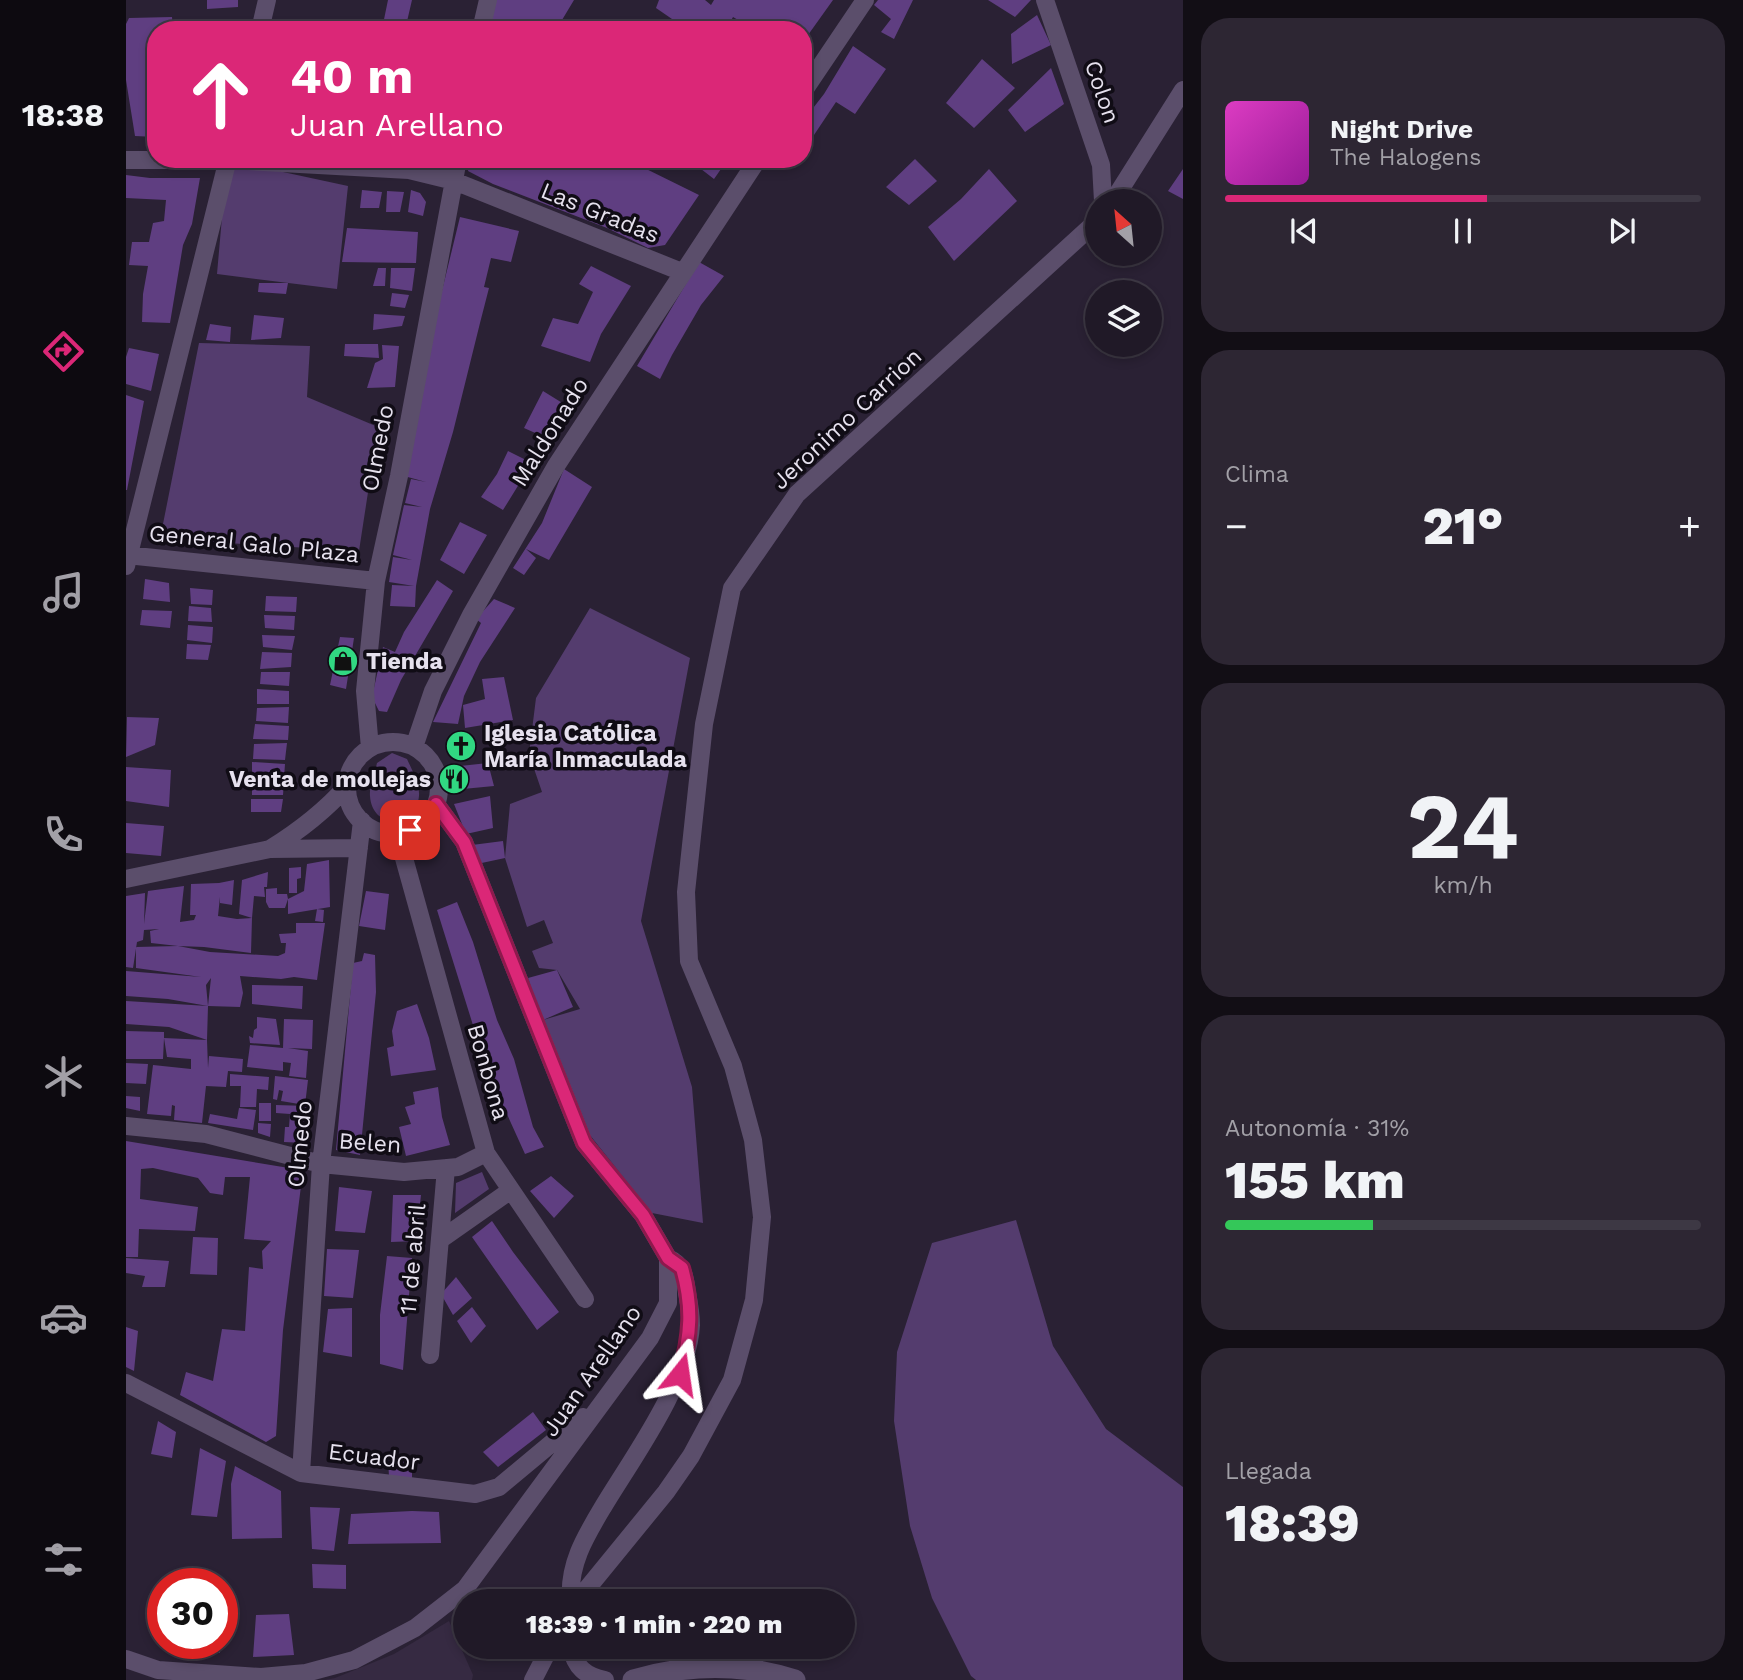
<!DOCTYPE html>
<html lang="es">
<meta charset="utf-8">
<style>
:root{--surface:#201927;--page:#2d2633;--text:#f1f3f6;--muted:#a2a0a7;--line:#3d3844;--accent:#db2777}
body{margin:0;font-family:"Work Sans",sans-serif;background:var(--page);color:var(--text);height:100vh;display:flex;flex-direction:column;font-size:26px;white-space:nowrap}
*{box-sizing:border-box;margin:0}
p{font-size:23px;color:var(--muted)}
.icon{flex:none;width:38px;height:38px;fill:none;stroke:currentColor;stroke-width:2;stroke-linecap:round;stroke-linejoin:round}
.map{position:relative;flex:1;overflow:hidden}
.drawer{display:flex;flex-direction:column;gap:18px;padding:18px;background:#120e15;width:560px}
.drawer>*{flex:none}
.banner{position:absolute;left:21px;top:21px;width:665px;height:147px;border-radius:28px;box-shadow:0 4px 10px #0003,0 0 0 2px var(--line);background:#db2777;color:#fff;overflow:hidden}
.needle{width:46px;rotate:333deg}
.controls{position:absolute;left:959px;top:189px;display:grid;gap:14px}
.controls a{display:grid;place-items:center;width:77px;height:77px;border-radius:50%;background:var(--surface);box-shadow:0 4px 10px #0003,0 0 0 2px var(--line);font-size:35px}
.speed{position:absolute;left:21px;top:1568px;display:flex;gap:14px;font-size:35px;font-weight:700;text-align:center}
.speed>*{display:grid;place-content:center;width:91px;height:91px;border-radius:50%;background:var(--surface);box-shadow:0 4px 10px #0003,0 0 0 2px var(--line);line-height:1}
.speed .limit{border:10px solid #d22;background:#fff;color:#111}
.pin{position:absolute;display:grid;place-items:center;width:60px;height:60px;color:#fff;margin:-30px;border-radius:14px;box-shadow:0 4px 10px #0006}
.me{position:absolute;width:77px;margin:-38px;rotate:15deg;stroke-linejoin:round;filter:drop-shadow(0 0 5px #0008)}
.turn{display:flex;align-items:center;gap:24px;height:147px;padding:0 28px;font-size:32px}
.turn .icon{width:91px;height:91px;stroke-width:2.5}
.turn b{display:block;font-size:49px;line-height:60px}
.big{font-size:52px;font-weight:800;line-height:1.1}
.drawer .tile{flex:1;display:flex;flex-direction:column;justify-content:center;gap:10px;min-width:0;padding:0 24px;border-radius:28px;background:var(--page)}
.drawer .dial{align-items:center;gap:0}
.dial b{font-size:91px;line-height:1}
.song{display:flex;align-items:center;gap:21px}
.cover{width:84px;height:84px;border-radius:10px;background:linear-gradient(135deg,hsl(310 70% 55%),hsl(300 70% 35%))}
.played{height:7px;border-radius:4px;background:linear-gradient(90deg,var(--accent) 55%,var(--line) 55%)}
.keys{display:flex;justify-content:space-around;direction:ltr}
.heat{display:flex;justify-content:space-between;align-items:center;font-size:38px;direction:ltr}
.charge{height:10px;border-radius:5px;background:linear-gradient(90deg,#34c759 31%,var(--line) 0)}
.trip{position:absolute;left:327px;top:1589px;width:402px;height:70px;border-radius:35px;background:var(--surface);box-shadow:0 4px 10px #0003,0 0 0 2px var(--line);font-weight:800;line-height:70px;text-align:center}
main{display:flex;flex:1;min-height:0}
.menu{display:flex;flex-direction:column;width:126px;justify-content:space-around;align-items:center;background:#0d0a10;color:var(--muted)}
.menu .icon{width:49px;height:49px}
.menu .on{color:var(--accent)}
.menu b{font-size:32px;color:var(--text)}
.map>svg:first-child{display:block}
</style>
<main>
<nav class="menu">
<b>18:38</b>
<svg class="icon on" aria-label="directions" viewBox="0 0 24 24"><path d="M12 3l9 9-9 9-9-9zM9 14v-3h6M13 9l2 2-2 2"/></svg>
<svg class="icon" aria-label="music" viewBox="0 0 24 24"><path d="M9 18V5l10-2v13"/><circle cx="6" cy="18" r="3"/><circle cx="16" cy="16" r="3"/></svg>
<svg class="icon" aria-label="phone" viewBox="0 0 24 24"><path d="M5 4h4l2 5-3 2q2 4 5 5l2-3 5 2v4C11 20 4 13 5 4z"/></svg>
<svg class="icon" aria-label="climate" viewBox="0 0 24 24"><path d="M12 3v18M4 7l16 10M4 17L20 7"/></svg>
<svg class="icon" aria-label="car" viewBox="0 0 24 24"><path d="M5 17H2v-5l4-1 3-4h7l3 4 3 1v5h-3M9 17h6M6 11h13"/><circle cx="7" cy="17" r="2"/><circle cx="17" cy="17" r="2"/></svg>
<svg class="icon" aria-label="filters" viewBox="0 0 24 24"><path d="M4 7h16M4 17h16"/><circle cx="9" cy="7" r="2"/><circle cx="15" cy="17" r="2"/></svg>
</nav>
<div class="map">
<svg width="1057" height="1680" viewBox="0 0 1057 1680">
<rect width="100%" height="100%" fill="#2a2134"/>
<!-- built -->
<path fill="#362a42" d="M323 1621 347 1675 346 1680H199L209 1678 268 1654Z"/>
<!-- green -->
<path fill="#543c6e" d="M101 160 222 186 211 289 91 274Z
M73 343 184 346 181 397 252 427 233 551 34 539Z
M464 608 564 658 515 921 566 1087 577 1223 526 1213 463 1134 417 1020 454 1009 431 970 413 968 406 951 427 943 418 920 401 927 379 858 384 804 416 792 403 754 410 698Z
M266 753 281 759C286 770 294 784 293 796 290 829 246 830 244 796 243 786 249 773 251 763Z
M356 1172 363 1189 329 1213 330 1183Z
M890 1220 927 1346 980 1429 1057 1487V1680H850L845 1676 806 1598 784 1526 768 1421 771 1352 806 1243Z"/>
<!-- building -->
<path fill="#5f3e81" fill-rule="evenodd" d="M81 0H112V7L81 9Z
M262 0H286L279 30 256 29Z
M370 0H448L430 30H363Z
M533 0H579L585 5 588 0H707L677 42V30H629L607 17 600 30H562L530 8Z
M752 0H787L768 39 755 32 765 19 748 5Z
M862 0H905L889 17Z
M911 15 925 45 886 64 885 34Z
M46 17 47 30H30V137L9 136 0 80V24L3 18Z
M727 46 760 69 729 114 710 102 684 141 677 137V121L698 94Z
M856 59 889 88 848 128 820 103Z
M925 68 938 104 899 132 882 110Z
M344 159H500L573 195 539 245 522 248 481 228 367 184 342 171Z
M562 159H602L588 179Z
M789 159 811 181 783 205 760 187Z
M863 169 891 201 828 261 802 227 835 199Z
M1057 169V199L1042 191Z
M0 175 24 178H74L66 224 57 245 44 323 16 322 17 294 22 266 3 265 6 242H23L27 223 38 221 40 200 0 198Z
M236 190 256 192 253 208H234Z
M285 190 294 193 300 202 297 216 282 212Z
M261 191 278 192 274 212H260Z
M334 217 393 231 385 262 365 258 358 287 363 288 354 323 327 432 304 509 290 586 289 607 264 606 266 585 288 586 263 582 267 557 286 560 267 555 278 505 296 507 279 503 285 479 300 482 278 476 303 344Z
M221 228 292 232 290 263 216 262Z
M573 262 598 276 575 305 546 355 534 379 511 366Z
M465 266 505 286 475 334 464 362 415 346 427 318 452 324 467 292 453 284Z
M252 268H260L259 286H247Z
M265 268H289L286 291 264 288Z
M133 283H162L160 294 132 292Z
M266 293 283 295 279 308 264 306Z
M248 314 279 316 276 326 247 330Z
M128 315 158 318 155 338 125 340Z
M84 324 105 327 104 342 80 340Z
M219 344H252L253 358 218 356Z
M256 345 273 346 269 387 241 388 249 363 257 359Z
M3 348 33 354 25 391 0 384V357Z
M417 391 438 404 416 436 398 428Z
M0 395 18 401 1 490H0Z
M382 451 406 463 377 510 355 497 371 474Z
M438 469 466 487 423 560 400 549 410 558 398 575 387 568 416 523Z
M334 522 361 535 338 574 314 560Z
M19 579 43 583 44 602 17 599Z
M311 580 327 591 275 680 261 712 253 711 246 697 257 647 269 652 278 632Z
M64 588 87 590 86 605 65 604Z
M140 596 171 597 170 612 139 611Z
M368 599 389 608 354 662 338 696 332 724 307 722 355 623 350 619Z
M63 606 85 608 86 622 62 621Z
M16 610 46 611 44 628 14 625Z
M138 615 169 616 168 630 139 628Z
M62 625 87 627 86 643 61 640Z
M136 635 169 636 166 650 137 647Z
M214 637 228 638 220 689 204 685Z
M61 644 85 645 82 660 60 659Z
M136 652 166 653 165 667 134 669Z
M135 672H164L163 686 134 684Z
M378 677 387 720 339 728 337 705 359 699 356 679Z
M131 689 163 691V704H131Z
M163 707 162 723 130 721 131 708Z
M1 717 33 718 29 745 0 757Z
M129 724 163 726 162 740 127 739Z
M161 743 159 760 127 759 128 744Z
M126 762 159 764 158 778 126 777Z
M362 763 368 786 337 789 334 766Z
M0 767 45 770 43 807 0 801Z
M126 781 158 782 157 795H126Z
M364 796 367 828 340 834 328 804Z
M125 799H157L155 812H125Z
M0 823 38 826 35 856 0 853Z
M377 841 379 858 351 864 346 845Z
M203 860 204 907 162 914V899L178 891 181 864Z
M175 867V878L171 879V893H163V868Z
M142 872 141 887H138L139 897 128 896 126 918 113 914 116 880Z
M108 880 106 905 94 903V897L92 916 111 919 126 918 125 953 78 947 52 946 84 952 152 956 159 953 160 943H155L153 934 170 933V923H199L191 980 168 977 155 979 114 976 117 993 114 1007 82 1006 81 1040 43 1027 0 1024V1001L82 1006 42 999 0 996V971L75 977 10 968V947L52 946 25 943 24 931 33 929 18 930 17 940 11 942 7 968 0 967V896L19 893 18 924 22 891 58 886 54 922 68 920 70 915H64L65 884 93 883ZM85 978 82 1006 80 985Z
M151 888V894H161L162 899 159 908H143L140 902V889Z
M240 891 263 894 259 930 233 926Z
M331 902 347 942 371 1020 388 1059 407 1127 418 1147 399 1154 361 1070 311 910Z
M191 909 198 910 197 922 189 921Z
M238 953 249 955 250 992 234 1155 210 1150 227 963 236 961Z
M431 970 447 1007 417 1020 402 978Z
M126 985 177 986 176 1009 126 1004Z
M291 1004 303 1038 310 1070 265 1076 261 1048 268 1046 266 1031 271 1011Z
M131 1017 150 1019 154 1045 124 1043 123 1036 127 1038 128 1030 131 1028Z
M158 1019 187 1020 186 1049 162 1048 182 1051 180 1078 163 1076 165 1063 157 1062V1071L121 1067 124 1045 157 1048Z
M0 1031 38 1032V1038L81 1040 82 1068 83 1056 117 1059 116 1072 102 1071 100 1087 80 1086 76 1123 48 1120 49 1106 46 1105 45 1116 21 1114 27 1065 65 1069V1059L41 1057 38 1038 37 1059H0Z
M0 1063 22 1064 20 1084 0 1083Z
M104 1074 143 1077 142 1090 131 1089 130 1107H114L115 1086H104Z
M149 1076 182 1080 179 1105 155 1101 157 1091 153 1090 151 1100 147 1099Z
M312 1087 316 1117 324 1145 280 1156 273 1127 285 1124 279 1107 289 1104 287 1092Z
M0 1096 14 1097V1111L0 1108Z
M133 1103H145V1121H133Z
M150 1105 181 1106 179 1143 158 1142 159 1127H163L164 1114 150 1113Z
M113 1108 130 1110 127 1130 82 1123 84 1114 111 1119Z
M132 1123 145 1124 144 1137 132 1133Z
M0 1141 163 1168 176 1178 157 1330 150 1436 140 1442 54 1395 60 1372 87 1381 96 1329 119 1331 123 1267 137 1269 136 1251 145 1241 118 1239 124 1177H99L97 1195 84 1193 72 1178 27 1168 15 1169 14 1199 72 1207 69 1231 13 1229 12 1257H0Z
M425 1176 448 1196 428 1218 404 1191Z
M213 1187 246 1191 239 1233 209 1231Z
M267 1195H295L290 1241 265 1242Z
M366 1221 387 1252 433 1312 411 1330 346 1237Z
M67 1237 92 1238 91 1275 64 1274Z
M201 1249 233 1250 227 1298 198 1296Z
M261 1256 286 1258 277 1370 254 1364V1315Z
M0 1258 43 1261 39 1287H16L19 1276 0 1273Z
M330 1277 346 1298 327 1315 315 1294Z
M346 1307 360 1326 345 1343 331 1321Z
M226 1308V1357L197 1352 202 1309Z
M0 1327 12 1331 8 1371 0 1367Z
M407 1412 420 1430 372 1467 357 1452Z
M32 1421 50 1432 46 1458 25 1454Z
M74 1448 100 1461 91 1517 65 1515Z
M262 1458 286 1460V1481L263 1477Z
M109 1466 155 1491 156 1538 106 1539 105 1484Z
M184 1507 214 1508 208 1551 186 1549Z
M286 1511 313 1512 315 1543 222 1544 225 1514Z
M186 1564 220 1565V1589L187 1588Z
M163 1614 168 1655 127 1657 130 1615Z
M40 1643H94V1653L39 1652Z"/>
<g fill="none" stroke-linecap="round" stroke-linejoin="round">
<!-- minor -->
<path stroke="#5b4e6b" stroke-width="18" d="M919 0 975 165 977 201
M134 30 141 0
M355 30 362 0
M677 92 739 0
M0 160H101L283 170 328 181 556 272
M987 201 1057 90
M0 555 250 581
M0 566 102 159
M221 788a46 46 0 1 1 92 0a46 46 0 1 1-92 0Z
M288 747 307 691 345 615 430 466 632 159
M244 748 239 691 250 581 273 476 332 159
M271 833 360 1153 459 1299
M144 849C173 831 198 812 221 786
M0 879 144 849 233 848
M0 1126 80 1134 195 1164 278 1172 332 1167 360 1153
M314 1240 385 1190
M304 1355 320 1168
M0 1383 175 1473 349 1494 373 1487 457 1417
M175 1473 195 1164 236 821
M445 1601C442 1565 459 1537 477 1507 507 1457 562 1383 565 1325 565 1314 563 1303 561 1293 559 1277 558 1265 542 1258
M451 1601 540 1492 565 1456 606 1380 628 1300 636 1217 627 1140 607 1066 563 961 560 892 578 724 606 588 671 494 971 221
M445 1647C449 1667 459 1676 479 1680
M0 1659 32 1670 135 1677 180 1673 228 1660 289 1628 339 1589 524 1338 542 1303V1258L517 1215 458 1143 338 842 310 804
M407 1680 424 1647"/>
<!-- tertiary -->
<path stroke="#5b4e6b" stroke-width="21" d="M507 1680C560 1664 616 1663 669 1680"/>
</g>
<g fill="none" stroke-linecap="round" stroke-linejoin="round">
<!-- route casing -->
<g stroke="#8e194d" stroke-width="18">
<path id="route" d="M284 830 304 815 310 804 338 842 458 1143 517 1215 542 1258 556 1268C567 1307 565 1335 554 1374"/>
</g>
<!-- route -->
<use href="#route" stroke="#db2777" stroke-width="12"/>
</g>
<!-- icons -->
<defs>
<g id="shop-disc" transform="scale(1.575)"><circle r="9.5" fill="#31d882" stroke="#100c15"/><path d="M-5-2.5h2.3a2.7 3.5 0 0 1 5.4 0H5L5.5 6h-11ZM-1.5-2.5h3a1.5 2.3 0 0 0-3 0Z" fill="#111"/></g>
<g id="church-disc" transform="scale(1.575)"><circle r="9.5" fill="#31d882" stroke="#100c15"/><path d="M-1.2-6h2.4v3.5h3.3v2.4h-3.3V6h-2.4V-.1h-3.3v-2.4h3.3Z" fill="#111"/></g>
<g id="restaurant-disc" transform="scale(1.575)"><circle r="9.5" fill="#31d882" stroke="#100c15"/><path d="M-5-6h1v4h1v-4h1v4h1v-4h1v5L-1.5 .5V6h-2V.5L-5-1ZM5-6V6H3V1.5H1.5Q1.5-4 5-6Z" fill="#111"/></g>
</defs>
<g fill-rule="evenodd">
<use href="#shop-disc" x="217" y="661"/>
<use href="#church-disc" x="335" y="746"/>
<use href="#restaurant-disc" x="328" y="779"/>
</g>
<g text-anchor="middle" dominant-baseline="central" stroke-width="7" stroke-linejoin="round" paint-order="stroke">
<!-- street labels -->
<g font-size="23" fill="#e6e1ee" stroke="#100c15">
<text transform="translate(976 92) rotate(71)">Colon</text>
<text transform="translate(474 213) rotate(22)">Las Gradas</text>
<text transform="translate(721 419) rotate(-43)">Jeronimo Carrion</text>
<text transform="translate(424 432) rotate(-58)">Maldonado</text>
<text transform="translate(252 448) rotate(-79)">Olmedo</text>
<text transform="translate(128 544) rotate(6)">General Galo Plaza</text>
<text transform="translate(362 1072) rotate(74)">Bonbona</text>
<text transform="translate(244 1143) rotate(4)">Belen</text>
<text transform="translate(174 1144) rotate(-84)">Olmedo</text>
<text transform="translate(287 1259) rotate(-85)">11 de abril</text>
<text transform="translate(466 1371) rotate(-55)">Juan Arellano</text>
<text transform="translate(248 1457) rotate(7)">Ecuador</text>
</g>
<!-- poi labels -->
<g font-size="23" font-weight="bold" fill="#e6e1ee" stroke="#100c15" text-anchor="start">
<text x="240" y="661">Tienda</text>
<text x="358" y="733">Iglesia Católica<tspan x="358" dy="26">María Inmaculada</tspan></text>
<text x="305" y="779" text-anchor="end">Venta de mollejas</text>
</g>
</g>
</svg>
<div class="controls">
<a><svg class="needle" viewBox="-14 -14 28 28"><path d="M0-13l5 13h-10z" fill="#e53935"/><path d="M0 13l5-13h-10z" fill="#a2a0a7"/></svg></a>
<a><svg class="icon" aria-label="layers" viewBox="0 0 24 24"><path d="M12 4l9 5-9 5-9-5zM3 14l9 5 9-5"/></svg></a>
</div>
<div class="speed"><div class="limit">30</div></div>
<div class="pin" style="left:284px;top:830px;background:#d93025"><svg class="icon" aria-label="arrive" viewBox="0 0 24 24"><path d="M6 21V4h12l-3 4 3 4H6"/></svg></div>
<svg class="me" style="left:554px;top:1374px" viewBox="-20 -20 40 40"><path d="M0-17L14 15 0 8-14 15z" fill="#db2777" stroke="#fff" stroke-width="4"/></svg>
<div class="trip">18:39 · 1 min · 220 m</div>
<div class="banner">
<div class="turn"><svg class="icon" aria-label="ahead" viewBox="0 0 24 24"><path d="M12 20V5M6 11l6-6 6 6"/></svg><div><b>40 m</b>Juan Arellano</div></div>
</div>
</div>
<section class="drawer">
<div class="tile">
<div class="song"><i class="cover"></i><div><b>Night Drive</b><p>The Halogens</p></div></div>
<div class="played"></div>
<div class="keys"><svg class="icon" aria-label="previous" viewBox="0 0 24 24"><path d="M18 5L8 12l10 7zM5 5v14"/></svg><svg class="icon" aria-label="pause" viewBox="0 0 24 24"><path d="M8 5v14M16 5v14"/></svg><svg class="icon" aria-label="next" viewBox="0 0 24 24"><path d="M6 5l10 7-10 7zM19 5v14"/></svg></div>
</div>
<div class="tile"><p>Clima</p>
<div class="heat"><a>−</a><b class="big">21°</b><a>+</a></div>
</div>
<div class="tile dial"><b>24</b><p>km/h</p></div>
<div class="tile"><p>Autonomía · 31%</p><b class="big">155 km</b><div class="charge"></div></div>
<div class="tile"><p>Llegada</p><b class="big">18:39</b></div>
</section>
</main>
